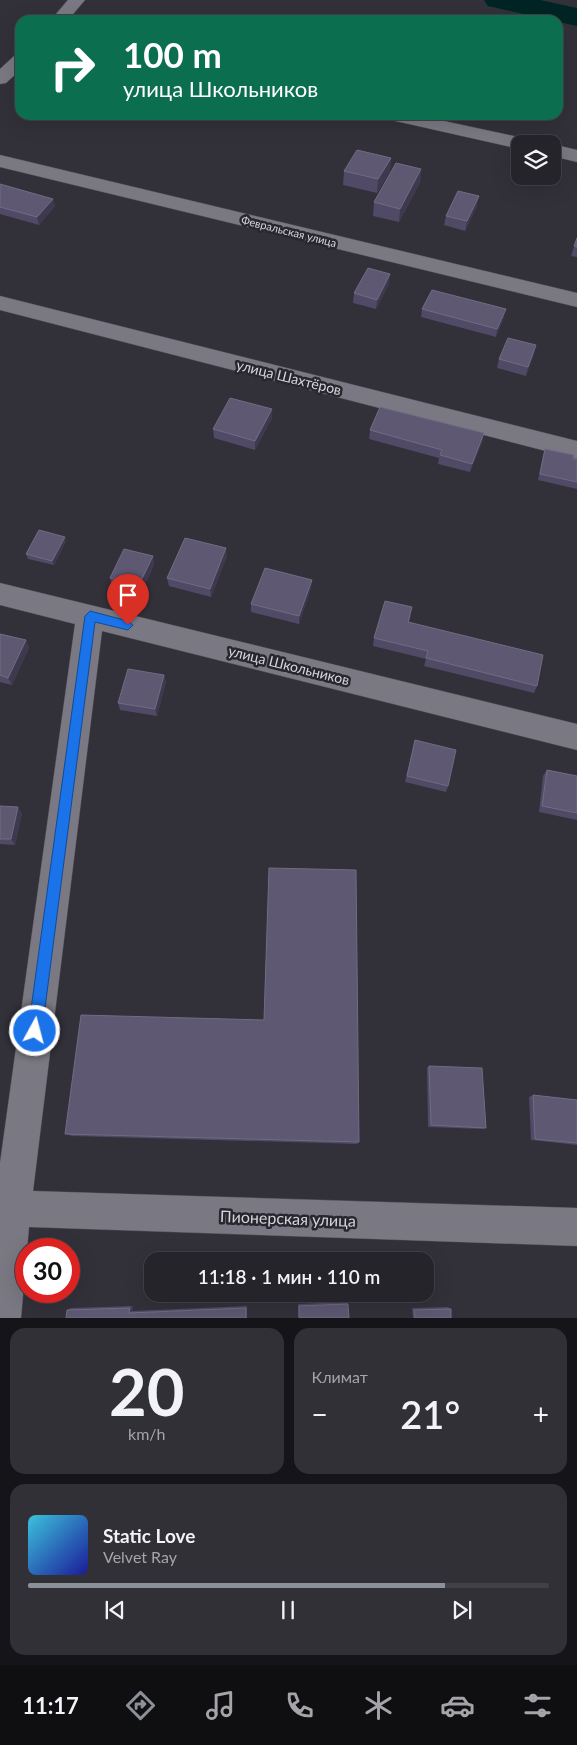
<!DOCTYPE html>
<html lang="ru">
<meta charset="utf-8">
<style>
:root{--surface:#26242b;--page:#323037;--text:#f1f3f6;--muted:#a4a4a9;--line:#424147;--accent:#8c9099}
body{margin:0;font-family:Lato,sans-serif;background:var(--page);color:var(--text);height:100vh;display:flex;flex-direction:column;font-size:19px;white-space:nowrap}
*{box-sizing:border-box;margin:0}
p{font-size:16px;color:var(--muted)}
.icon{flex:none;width:28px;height:28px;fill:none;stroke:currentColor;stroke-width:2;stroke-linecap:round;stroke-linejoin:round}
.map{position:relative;height:1318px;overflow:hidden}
.drawer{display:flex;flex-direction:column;gap:10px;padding:10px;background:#151418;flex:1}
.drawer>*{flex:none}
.banner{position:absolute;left:15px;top:15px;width:548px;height:105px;border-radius:15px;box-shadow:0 5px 20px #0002,0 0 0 1px var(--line);background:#0b6e4f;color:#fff;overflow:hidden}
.controls{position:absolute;left:511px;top:135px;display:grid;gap:10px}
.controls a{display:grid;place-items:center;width:50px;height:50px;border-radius:10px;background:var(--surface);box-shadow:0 5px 20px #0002,0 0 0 1px var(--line);font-size:25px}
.speed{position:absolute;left:15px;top:1238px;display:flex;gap:10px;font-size:25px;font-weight:700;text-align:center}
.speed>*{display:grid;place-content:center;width:65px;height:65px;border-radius:50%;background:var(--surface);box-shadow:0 5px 20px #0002,0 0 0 1px var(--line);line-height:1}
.speed .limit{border:8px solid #d22;background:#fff;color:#111}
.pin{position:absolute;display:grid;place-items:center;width:42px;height:42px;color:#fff;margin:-51px -21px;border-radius:50% 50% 50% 0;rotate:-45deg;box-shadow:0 0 5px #0007}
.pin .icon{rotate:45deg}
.me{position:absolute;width:55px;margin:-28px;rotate:7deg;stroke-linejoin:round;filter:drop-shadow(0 0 4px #0008)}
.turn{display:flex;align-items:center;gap:18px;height:105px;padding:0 25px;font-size:22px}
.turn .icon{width:65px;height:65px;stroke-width:2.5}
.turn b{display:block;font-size:35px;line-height:42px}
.big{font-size:38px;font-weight:600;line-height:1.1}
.drawer .widget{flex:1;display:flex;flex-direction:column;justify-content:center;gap:8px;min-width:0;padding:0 18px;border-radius:15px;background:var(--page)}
.drawer .dial{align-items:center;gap:0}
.dial b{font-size:65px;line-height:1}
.song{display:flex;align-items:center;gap:15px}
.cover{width:60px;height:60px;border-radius:8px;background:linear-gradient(135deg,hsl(190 70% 55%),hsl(240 70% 35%))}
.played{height:5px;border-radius:2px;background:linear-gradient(90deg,var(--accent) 80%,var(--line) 80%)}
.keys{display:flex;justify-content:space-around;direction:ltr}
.heat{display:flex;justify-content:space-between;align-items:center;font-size:28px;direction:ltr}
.drawer .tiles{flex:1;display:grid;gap:10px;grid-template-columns:1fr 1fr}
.widget:last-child{grid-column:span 2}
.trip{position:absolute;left:144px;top:1252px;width:290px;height:50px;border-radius:15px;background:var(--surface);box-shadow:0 5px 20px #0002,0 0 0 1px var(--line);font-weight:600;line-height:50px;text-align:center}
.tab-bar{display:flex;height:80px;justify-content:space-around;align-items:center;background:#0f0e11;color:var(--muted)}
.tab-bar .icon{width:35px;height:35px}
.tab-bar .current{color:var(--accent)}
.tab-bar b{font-size:22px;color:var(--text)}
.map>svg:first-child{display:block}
</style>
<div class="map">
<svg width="577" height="1318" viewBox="0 0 577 1318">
<rect width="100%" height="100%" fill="#323039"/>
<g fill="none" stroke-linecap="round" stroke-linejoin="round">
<!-- river -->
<path fill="#002425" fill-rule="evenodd" d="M484 0H540L577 8V26L488 6Z"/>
<!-- street casing -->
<g stroke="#4f4d54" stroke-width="1">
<path id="street" d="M68 0H85L68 20H51Z
M20 55V70L6 83 0 84V69L14 56Z
M382 115H416L523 138 530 140 532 144H520V149L391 120 385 119Z
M552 144 577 150V162L552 156Z
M0 155 577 293V307L0 167Z
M0 296 577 441V459L0 310Z
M0 583 577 724V750L102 631 33 1191 577 1208V1246L29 1227 21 1318H0V1163L75 624 0 605Z"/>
</g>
<!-- street -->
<use href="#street" fill="#7a7882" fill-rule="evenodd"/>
</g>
<!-- wall -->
<path fill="#504a66" d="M391 158 390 171 377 193 343 185 344 171Z
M421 169 420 183 399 222 373 216 374 202Z
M0 184 53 199 55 206 39 225 0 214Z
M477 206 465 231 444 225 446 216Z
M577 238V257L571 256Z
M389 284 376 309 353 303 354 293Z
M422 309 504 317 496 337 421 317Z
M536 345 526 376 497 368 499 359Z
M272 418 255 450 214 438 213 429Z
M370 430 484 433 482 442 470 472 438 464 439 458 369 439Z
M545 449 577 460V489L538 480 543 455Z
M66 541 54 565 28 559 26 554Z
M153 556 154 565 141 593 112 586 110 578Z
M227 556 211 597 169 586 167 578Z
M311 588 299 624 251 612V604Z
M411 615 409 622 537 686 534 693 424 666 426 659 373 646 374 638Z
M0 634 26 640 29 648 12 685 0 682Z
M164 675 166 682 157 716 120 710 118 703Z
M415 740 448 786 446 792 405 782Z
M547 770 577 776V820L539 812 543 776Z
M0 806 22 813 15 845 0 844Z
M429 1066 486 1128 482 1129 428 1127 427 1068Z
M533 1095 577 1100V1145L531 1140 529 1097Z
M65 1134 359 1142 357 1144 72 1136Z
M347 1302 348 1304 299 1318 298 1304Z
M133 1306 132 1311 247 1306V1318L67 1310 71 1308Z
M448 1307 451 1309V1318H413L412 1308Z"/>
<!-- shaded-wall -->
<path fill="#3e394f" d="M391 158 390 171 377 193 378 179Z
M421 169 420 183 399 222 400 209Z
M479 196 477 206 465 231 467 221Z
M53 199 55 206 39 225 37 217Z
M390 274 389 284 376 309 377 300Z
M506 309 504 317 496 337 497 329Z
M536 345 534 355 526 376 528 367Z
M272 409V418L255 450V441Z
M484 433 482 442 470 472 472 464Z
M65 537 66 541 54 565 52 561Z
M226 548 227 556 211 597 210 589Z
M153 556 154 565 141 593 139 585Z
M312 580 311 588 299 624V616Z
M26 640 29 648 12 685 8 678Z
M164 675 166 682 157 716 155 709Z
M18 807 22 813 15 845 11 839Z
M133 1306 132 1311 129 1313 130 1308Z"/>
<!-- building -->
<path fill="#5e5872" stroke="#716c83" d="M357 150 391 158 378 179 344 171Z
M396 163 421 169 400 209 374 202Z
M0 184 53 199 37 217 0 207Z
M458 191 479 196 467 221 446 216Z
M577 238V247L574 246Z
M368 268 390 274 377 300 354 293Z
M432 290 506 309 497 329 422 309Z
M508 338 536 345 528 367 499 359Z
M230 398 272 409 255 441 213 429Z
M380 407 484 433 472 464 440 455 442 450 370 430Z
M545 449 574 455 573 459 577 460V482L540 474Z
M39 530 65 537 52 561 26 554Z
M185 538 226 548 210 589 167 578Z
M124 549 153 556 139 585 110 578Z
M265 568 312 580 299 616 251 604Z
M385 601 412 607 408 622 543 655 537 686 426 658 428 651 374 638Z
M0 634 26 640 8 678 0 675Z
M128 669 164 675 155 709 118 703Z
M415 740 456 750 448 786 407 776Z
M547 770 577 776V813L542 806Z
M0 806 18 807 11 839H0Z
M269 868 356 870 359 1142 65 1134 81 1015 264 1020Z
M429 1066 482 1068 486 1128 431 1125Z
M533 1095 577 1100V1143L535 1139Z
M348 1304 349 1318H299V1306Z
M130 1308 129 1313 246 1308V1318H66L67 1310Z
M451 1309V1318H415L414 1310Z"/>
<!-- route -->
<path fill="#1a73e8" stroke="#114b97" d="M90 611 128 621 133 625 128 630 95 622 42 1031 40 1036 35 1038 30 1036 28 1031 85 616Z"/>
<g text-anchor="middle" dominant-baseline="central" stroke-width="5" stroke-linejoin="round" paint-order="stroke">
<!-- far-street labels -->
<g font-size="11" fill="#d6d5db" stroke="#28262f">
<text transform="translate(289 231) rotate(14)">Февральская улица</text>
</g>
<!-- street labels -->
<g font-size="14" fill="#d6d5db" stroke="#28262f">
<text transform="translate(289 377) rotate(14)">улица Шахтёров</text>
<text transform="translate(289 665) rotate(14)">улица Школьников</text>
</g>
<!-- near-street labels -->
<g font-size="16" fill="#d6d5db" stroke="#28262f">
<text transform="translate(288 1218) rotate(2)">Пионерская улица</text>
</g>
</g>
</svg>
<div class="controls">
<a><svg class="icon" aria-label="layers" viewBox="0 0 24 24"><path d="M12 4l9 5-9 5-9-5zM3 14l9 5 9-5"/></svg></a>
</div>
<div class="speed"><div class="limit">30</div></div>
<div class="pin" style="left:128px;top:625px;background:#d93025"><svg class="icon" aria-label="arrive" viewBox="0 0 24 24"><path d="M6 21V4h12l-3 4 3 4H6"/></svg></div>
<svg class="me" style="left:35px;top:1031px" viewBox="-20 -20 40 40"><circle r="17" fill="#1a73e8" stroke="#fff" stroke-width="3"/><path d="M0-11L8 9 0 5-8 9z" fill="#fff"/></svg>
<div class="trip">11:18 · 1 мин · 110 m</div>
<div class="banner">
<div class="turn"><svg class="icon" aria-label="right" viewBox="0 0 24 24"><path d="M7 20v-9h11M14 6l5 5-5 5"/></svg><div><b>100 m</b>улица Школьников</div></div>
</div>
</div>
<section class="drawer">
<div class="tiles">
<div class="widget dial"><b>20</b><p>km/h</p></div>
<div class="widget"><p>Климат</p>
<div class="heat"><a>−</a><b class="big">21°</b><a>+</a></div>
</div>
<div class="widget">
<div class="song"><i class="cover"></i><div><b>Static Love</b><p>Velvet Ray</p></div></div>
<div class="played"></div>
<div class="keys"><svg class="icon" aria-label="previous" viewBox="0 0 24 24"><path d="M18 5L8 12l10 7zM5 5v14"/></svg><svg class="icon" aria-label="pause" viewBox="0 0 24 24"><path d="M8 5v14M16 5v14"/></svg><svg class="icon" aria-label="next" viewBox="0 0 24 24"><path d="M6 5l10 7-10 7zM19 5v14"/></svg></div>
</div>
</div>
</section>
<nav class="tab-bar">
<b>11:17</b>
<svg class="icon current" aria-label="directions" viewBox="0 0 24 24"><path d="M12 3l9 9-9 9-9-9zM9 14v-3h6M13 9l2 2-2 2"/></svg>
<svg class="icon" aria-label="music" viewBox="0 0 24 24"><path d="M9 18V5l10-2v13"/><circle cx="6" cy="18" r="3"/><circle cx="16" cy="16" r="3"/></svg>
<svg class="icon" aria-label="phone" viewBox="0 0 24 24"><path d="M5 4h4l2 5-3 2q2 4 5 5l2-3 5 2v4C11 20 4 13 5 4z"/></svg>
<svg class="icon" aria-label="climate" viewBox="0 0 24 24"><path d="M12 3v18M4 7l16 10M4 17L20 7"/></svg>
<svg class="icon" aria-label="car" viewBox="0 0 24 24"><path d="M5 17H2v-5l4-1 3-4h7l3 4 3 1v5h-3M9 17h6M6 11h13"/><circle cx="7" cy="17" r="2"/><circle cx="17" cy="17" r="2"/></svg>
<svg class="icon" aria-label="filters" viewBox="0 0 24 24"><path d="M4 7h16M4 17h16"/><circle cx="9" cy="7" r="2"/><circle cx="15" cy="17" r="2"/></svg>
</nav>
